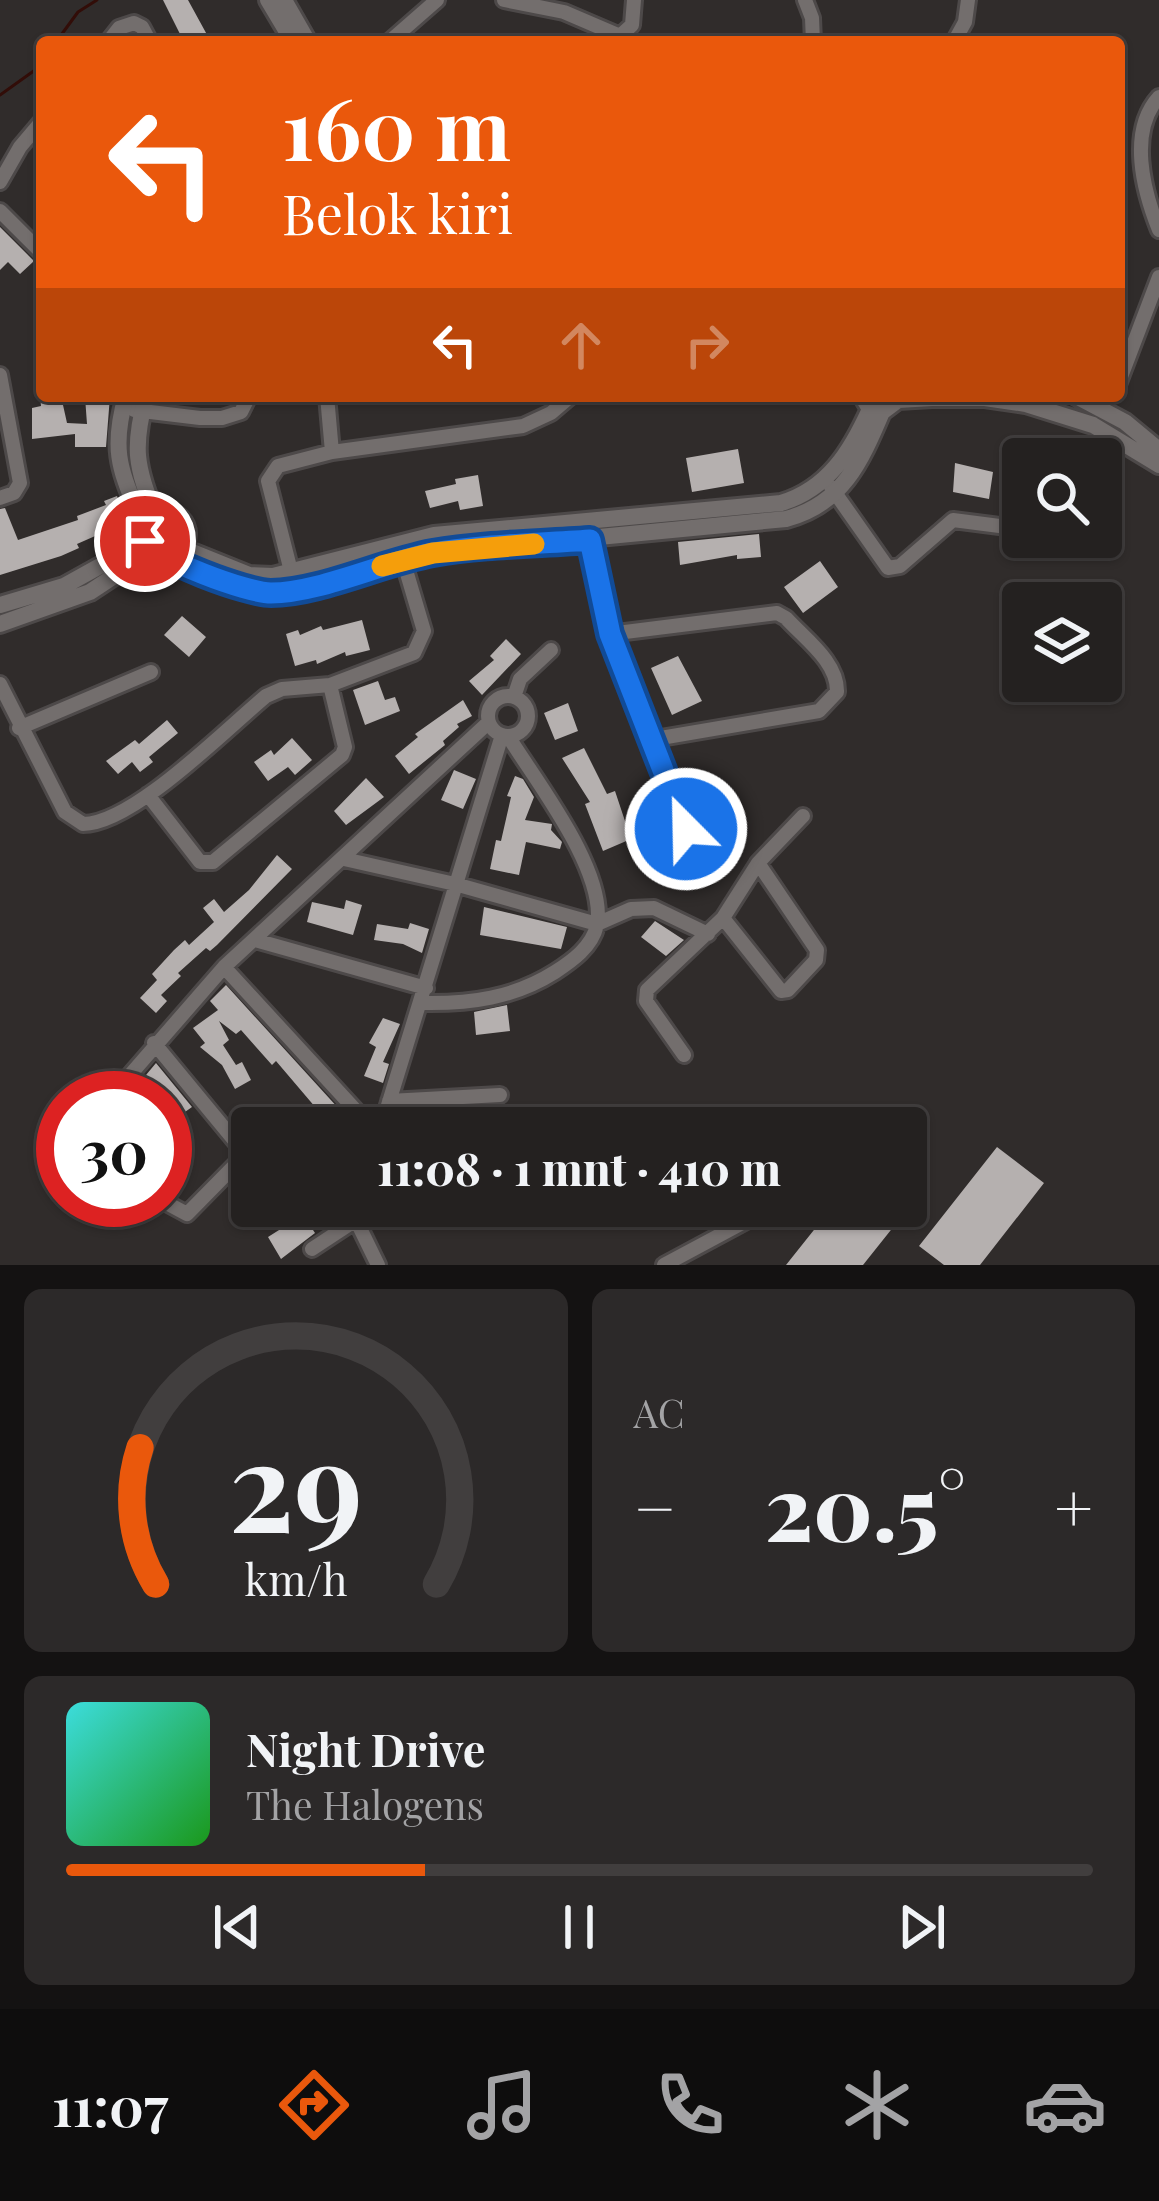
<!DOCTYPE html>
<html lang="id">
<meta charset="utf-8">
<style>
:root{--surface:#242120;--page:#2c2929;--text:#f1f3f6;--muted:#a3a3a5;--line:#413e3e;--accent:#ea580c}
body{margin:0;font-family:"Playfair Display",serif;background:var(--page);color:var(--text);height:100vh;display:flex;flex-direction:column;font-size:45px;white-space:nowrap}
*{box-sizing:border-box;margin:0}
p{font-size:39px;color:var(--muted)}
.icon{flex:none;width:66px;height:66px;fill:none;stroke:currentColor;stroke-width:2;stroke-linecap:round;stroke-linejoin:round}
.map{position:relative;height:1265px;overflow:hidden}
.side{display:flex;flex-direction:column;gap:24px;padding:24px;background:#141212;flex:1}
.side>*{flex:none}
.top-card{position:absolute;left:36px;top:36px;width:1089px;height:366px;border-radius:12px;box-shadow:0 3px 9px #0004,0 0 0 3px var(--line);background:#ea580c;color:#fff;overflow:hidden}
.controls{position:absolute;left:1002px;top:438px;display:grid;gap:24px}
.controls a{display:grid;place-items:center;width:120px;height:120px;border-radius:12px;background:var(--surface);box-shadow:0 3px 9px #0004,0 0 0 3px var(--line);font-size:60px}
.speed{position:absolute;left:36px;top:1071px;display:flex;gap:24px;font-size:60px;font-weight:700;text-align:center}
.speed>*{display:grid;place-content:center;width:156px;height:156px;border-radius:50%;background:var(--surface);box-shadow:0 3px 9px #0004,0 0 0 3px var(--line);line-height:1}
.speed .limit{border:18px solid #d22;background:#fff;color:#111}
.pin{position:absolute;display:grid;place-items:center;width:102px;height:102px;color:#fff;margin:-51px;border:6px solid #fff;border-radius:50%;box-shadow:0 3px 12px #0007}
.me{position:absolute;width:132px;margin:-66px;rotate:337deg;stroke-linejoin:round;filter:drop-shadow(0 0 9px #0008)}
.turn{display:flex;align-items:center;gap:42px;height:252px;padding:0 48px;font-size:54px}
.turn .icon{width:156px;height:156px;stroke-width:2.5}
.turn b{display:block;font-size:84px;line-height:102px}
.lanes{display:flex;align-items:center;height:114px;padding:0 48px;background:#0003;justify-content:center;gap:60px;direction:ltr}
.lanes .off{opacity:.35}
.big{font-size:90px;font-weight:800;line-height:1.1}
.side .card{flex:1;display:flex;flex-direction:column;justify-content:center;gap:18px;min-width:0;padding:0 42px;border-radius:18px;background:var(--page)}
.side .dial{align-items:center;gap:0}
.dial svg{height:312px;overflow:visible;fill:none;stroke:var(--line);stroke-width:7;stroke-linecap:round;text-anchor:middle}
.dial text{fill:var(--text);stroke:none}
.song{display:flex;align-items:center;gap:36px}
.cover{width:144px;height:144px;border-radius:18px;background:linear-gradient(135deg,hsl(180 70% 55%),hsl(120 70% 35%))}
.played{height:12px;border-radius:6px;background:linear-gradient(90deg,var(--accent) 35%,var(--line) 35%)}
.keys{display:flex;justify-content:space-around;direction:ltr}
.heat{display:flex;justify-content:space-between;align-items:center;font-size:66px;direction:ltr}
.side .tiles{flex:1;display:grid;gap:24px;grid-template-columns:1fr 1fr}
.card:last-child{grid-column:span 2}
.trip{position:absolute;left:231px;top:1107px;width:696px;height:120px;border-radius:12px;background:var(--surface);box-shadow:0 3px 9px #0004,0 0 0 3px var(--line);font-weight:800;line-height:120px;text-align:center}
.menu{display:flex;height:192px;justify-content:space-around;align-items:center;background:#0e0d0d;color:var(--muted)}
.menu .icon{width:84px;height:84px}
.menu .on{color:var(--accent)}
.menu b{font-size:54px;color:var(--text)}
.map>svg:first-child{display:block}
</style>
<div class="map">
<svg width="1159" height="1265" viewBox="0 0 1159 1265">
<rect width="100%" height="100%" fill="#302c2b"/>
<g fill="none" stroke-linecap="round" stroke-linejoin="round">
<!-- stream -->
<path stroke="#320d08" stroke-width="3" d="M56 42 78 12 97 0
M0 95 42 65"/>
</g>
<!-- building -->
<path fill="#b5b0af" d="M163 0H188L211 42H184Z
M0 227 34 261 20 274 8 262 0 270Z
M40 396H61L67 423 87 424 85 397 110 396 106 447H75V434L32 439V408L41 406Z
M738 449 744 483 692 492 686 458Z
M955 463 993 472 989 499 953 492Z
M478 475 483 506 460 510 458 501 430 508 425 491 456 484 455 479Z
M117 496 127 522 77 544 79 548 61 556 0 575V509L5 508 18 540 78 520 77 516 106 505 104 501Z
M759 534 761 557 737 559V555L680 565 678 542Z
M820 561 838 587 803 613 784 587Z
M182 616 206 637 189 657 164 635Z
M362 620 370 650 346 656 345 652 317 664 316 660 295 666 286 634 298 630 300 635 321 626 323 630Z
M506 639 521 654 482 695 469 681 494 660 490 656Z
M678 656 702 701 672 715 651 668Z
M378 681 385 700 395 697 400 711 365 725 353 690Z
M463 700 472 716 457 724 459 727 443 741 445 745 409 774 395 756 418 737 415 734Z
M568 703 578 731 555 740 544 713Z
M167 720 178 733 149 757 153 762 140 772 132 762 118 774 106 761 135 740 139 744Z
M292 738 312 760 295 775 288 767 268 781 254 762 271 750 274 755Z
M584 748 607 794 615 791 631 839 603 851 585 804 590 802 562 758Z
M454 770 476 779 463 809 441 800Z
M515 776 523 779 534 797 525 820 552 824 551 830 562 842 560 849 526 842 519 875 490 869 496 840 501 841 511 797 507 796Z
M366 778 384 797 346 825 334 811Z
M277 855 292 869 217 945 210 951 206 948 178 973 181 976 161 995 167 1001 156 1013 140 998 157 980 152 974 174 950 185 940 189 945 214 922 203 908 214 899 224 912 249 890Z
M346 900 362 905 353 935 307 922 312 902 344 909Z
M484 907 567 927 561 949 480 935Z
M655 921 684 940 666 956 641 937Z
M410 923 429 929 422 953 403 944 374 940 377 924 408 929Z
M226 985 350 1121 356 1128H333L276 1061 272 1065 241 1030 236 1034 219 1021 229 1040 223 1045 236 1065 242 1062 251 1080 235 1089 222 1065 200 1047 205 1043 193 1028 218 1010 210 1001Z
M507 1005 510 1031 476 1035 474 1012Z
M383 1018 400 1024 383 1062 389 1064 383 1083 364 1076 376 1047 369 1043Z
M156 1063 192 1107 185 1112 156 1086 145 1098H130L145 1084 141 1081Z
M997 1147 1044 1183 980 1265H944L919 1246Z
M317 1206H332L336 1213 311 1227 315 1233 281 1259 268 1237Z
M833 1206H910L863 1265H786Z"/>
<g fill="none" stroke-linecap="round" stroke-linejoin="round">
<!-- minor casing -->
<g stroke="#4d4949" stroke-width="20">
<path id="minor" d="M504 0 564 12 620 36 632 25 634 0
M805 0 812 18 813 42
M108 42 119 28 134 23 142 27 150 42
M389 42 437 0
M954 42 965 22 968 0
M1159 97C1128 131 1143 190 1159 230
M0 182 20 147 42 121
M0 211 42 253
M0 375 20 483 14 493 0 498
M1119 382 1159 277
M327 396 332 452
M134 410 200 418H222L241 412 249 396
M831 487 888 568 900 566 953 520 1023 529
M590 540 609 634 649 740 686 829 699 840 718 847
M293 579 268 481 278 466 332 452 523 426 551 413 571 396
M609 634 777 613 786 618C805 639 838 662 837 692L819 711 649 740
M0 684 65 812 83 824C133 824 226 729 266 696L282 689 330 685 414 653 424 631 403 560
M488 716a20 20 0 1 1 40 0a20 20 0 1 1-40 0Z
M514 697 520 679 551 650
M19 728 151 672
M148 795 200 862H213L342 755 345 747 330 685
M344 859 455 884 597 924 631 909 654 908 708 934
M723 918 781 991 788 990 816 960 817 950 758 863
M255 940 426 988
M224 967 372 1128
M422 1003C470 1004 514 998 555 972 572 961 592 947 597 925 607 871 535 780 508 736
M154 1043 244 1152 243 1157 187 1214 161 1200
M684 1055 646 1001 647 990 723 918 758 863 803 816
M110 1098 224 967 489 722
M389 1101 500 1095
M381 1128 502 735
M358 1206 356 1220 378 1265
M312 1249 356 1220
M664 1265 774 1206"/>
</g>
<!-- tertiary casing -->
<g stroke="#4d4949" stroke-width="22">
<path id="tertiary" d="M268 0 293 42
M284 0 308 42
M126 396C109 456 123 474 144 529
M146 396C132 449 136 465 155 515
M862 396 870 409 882 412 898 400 932 398H985L1026 404 1093 425 1159 465
M1076 396 1125 422 1159 450
M143 534a22 22 0 1 1 44 0a22 22 0 1 1-44 0Z
M182 548 249 575 273 576 434 535 781 503C828 489 851 451 870 409
M163 556 253 591 270 593 295 590 433 553 786 519C843 504 861 461 882 412
M0 605 64 586 145 541
M0 624 90 592 152 551"/>
</g>
<!-- minor -->
<use href="#minor" stroke="#736e6d" stroke-width="14"/>
<!-- tertiary -->
<use href="#tertiary" stroke="#736e6d" stroke-width="16"/>
</g>
<g fill="none" stroke-linecap="round" stroke-linejoin="round">
<!-- route casing -->
<g stroke="#114b97" stroke-width="30">
<path id="route" d="M145 541C156 559 247 593 271 593 319 593 383 562 433 553 484 544 538 544 590 540L610 634 686 829"/>
</g>
<!-- route -->
<use href="#route" stroke="#1a73e8" stroke-width="21"/>
<!-- slow -->
<path stroke="#f59e0b" stroke-width="21" d="M382 566 433 553 534 544"/>
</g>
</svg>
<div class="controls">
<a><svg class="icon" aria-label="search" viewBox="0 0 24 24"><circle cx="10" cy="10" r="6"/><path d="M15 15l6 6"/></svg></a>
<a><svg class="icon" aria-label="layers" viewBox="0 0 24 24"><path d="M12 4l9 5-9 5-9-5zM3 14l9 5 9-5"/></svg></a>
</div>
<div class="speed"><div class="limit">30</div></div>
<div class="pin" style="left:145px;top:541px;background:#d93025"><svg class="icon" aria-label="arrive" viewBox="0 0 24 24"><path d="M6 21V4h12l-3 4 3 4H6"/></svg></div>
<svg class="me" style="left:686px;top:829px" viewBox="-20 -20 40 40"><circle r="17" fill="#1a73e8" stroke="#fff" stroke-width="3"/><path d="M0-11L8 9 0 5-8 9z" fill="#fff"/></svg>
<div class="trip">11:08 · 1 mnt · 410 m</div>
<div class="top-card">
<div class="turn"><svg class="icon" aria-label="left" viewBox="0 0 24 24"><path d="M17 20v-9H6M10 6l-5 5 5 5"/></svg><div><b>160 m</b>Belok kiri</div></div>
<div class="lanes"><svg class="icon" aria-label="left" viewBox="0 0 24 24"><path d="M17 20v-9H6M10 6l-5 5 5 5"/></svg><svg class="icon off" aria-label="ahead" viewBox="0 0 24 24"><path d="M12 20V5M6 11l6-6 6 6"/></svg><svg class="icon off" aria-label="right" viewBox="0 0 24 24"><path d="M7 20v-9h11M14 6l5 5-5 5"/></svg></div>
</div>
</div>
<section class="side">
<div class="tiles">
<div class="card dial"><svg viewBox="0 0 100 80">
<path d="M14 69A42 42 0 1 1 86 69"/>
<path d="M14 69A42 42 0 0 1 10 34" stroke="#ea580c"/>
<text x="50" y="56" font-size="32" font-weight="700">29</text>
<text x="50" y="72" font-size="11">km/h</text>
</svg></div>
<div class="card"><p>AC</p>
<div class="heat"><a>−</a><b class="big">20.5°</b><a>+</a></div>
</div>
<div class="card">
<div class="song"><i class="cover"></i><div><b>Night Drive</b><p>The Halogens</p></div></div>
<div class="played"></div>
<div class="keys"><svg class="icon" aria-label="previous" viewBox="0 0 24 24"><path d="M18 5L8 12l10 7zM5 5v14"/></svg><svg class="icon" aria-label="pause" viewBox="0 0 24 24"><path d="M8 5v14M16 5v14"/></svg><svg class="icon" aria-label="next" viewBox="0 0 24 24"><path d="M6 5l10 7-10 7zM19 5v14"/></svg></div>
</div>
</div>
</section>
<nav class="menu">
<b>11:07</b>
<svg class="icon on" aria-label="directions" viewBox="0 0 24 24"><path d="M12 3l9 9-9 9-9-9zM9 14v-3h6M13 9l2 2-2 2"/></svg>
<svg class="icon" aria-label="music" viewBox="0 0 24 24"><path d="M9 18V5l10-2v13"/><circle cx="6" cy="18" r="3"/><circle cx="16" cy="16" r="3"/></svg>
<svg class="icon" aria-label="phone" viewBox="0 0 24 24"><path d="M5 4h4l2 5-3 2q2 4 5 5l2-3 5 2v4C11 20 4 13 5 4z"/></svg>
<svg class="icon" aria-label="climate" viewBox="0 0 24 24"><path d="M12 3v18M4 7l16 10M4 17L20 7"/></svg>
<svg class="icon" aria-label="car" viewBox="0 0 24 24"><path d="M5 17H2v-5l4-1 3-4h7l3 4 3 1v5h-3M9 17h6M6 11h13"/><circle cx="7" cy="17" r="2"/><circle cx="17" cy="17" r="2"/></svg>
</nav>
